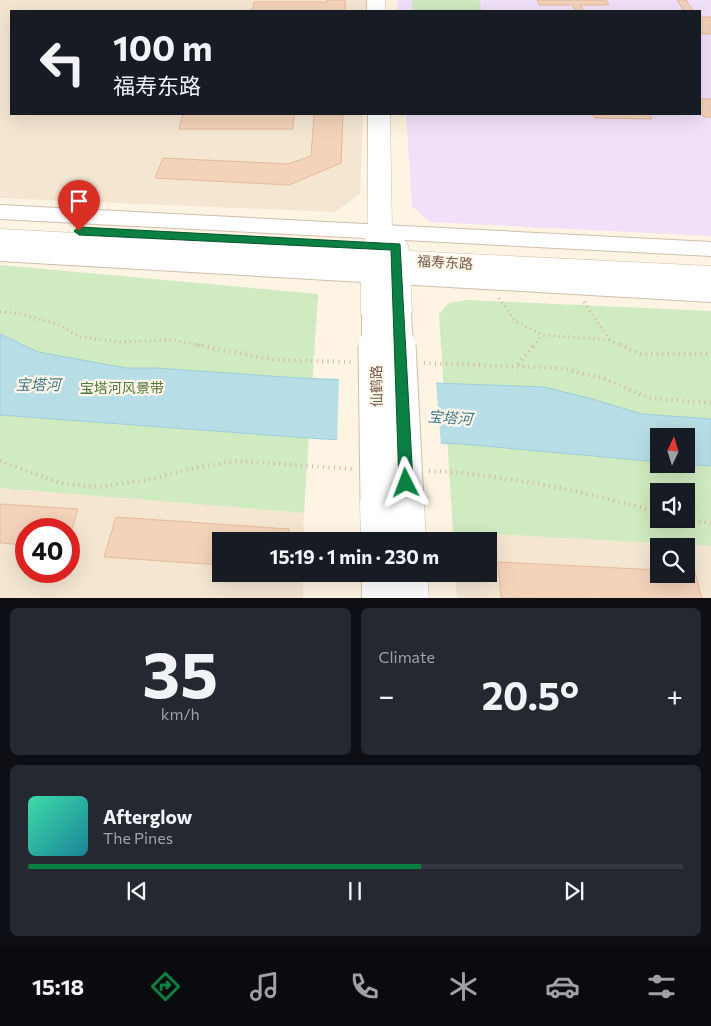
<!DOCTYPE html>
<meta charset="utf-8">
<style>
:root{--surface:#171b24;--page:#242831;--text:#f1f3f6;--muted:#9ea1a6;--line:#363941;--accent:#0b8043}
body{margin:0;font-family:Commissioner,"Noto Sans SC",sans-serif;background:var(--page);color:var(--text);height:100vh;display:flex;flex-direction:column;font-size:19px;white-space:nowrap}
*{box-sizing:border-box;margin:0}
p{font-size:16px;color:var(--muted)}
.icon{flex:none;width:28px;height:28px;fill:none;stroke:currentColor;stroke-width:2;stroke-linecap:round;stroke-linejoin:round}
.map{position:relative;height:598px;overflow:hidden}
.details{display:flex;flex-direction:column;gap:10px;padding:10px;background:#0d0f14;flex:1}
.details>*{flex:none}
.hud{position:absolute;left:10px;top:10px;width:691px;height:105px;border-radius:0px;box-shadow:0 5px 20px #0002;background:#171b24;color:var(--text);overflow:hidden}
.needle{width:32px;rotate:4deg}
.tools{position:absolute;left:650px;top:428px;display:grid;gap:10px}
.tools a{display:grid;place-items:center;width:45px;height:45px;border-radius:0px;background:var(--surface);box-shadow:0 5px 20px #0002;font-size:25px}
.speed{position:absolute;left:15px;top:518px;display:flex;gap:10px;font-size:25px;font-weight:700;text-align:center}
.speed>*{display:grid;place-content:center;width:65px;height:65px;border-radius:50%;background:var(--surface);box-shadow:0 5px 20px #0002;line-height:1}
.speed .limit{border:8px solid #d22;background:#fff;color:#111}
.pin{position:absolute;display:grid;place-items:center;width:42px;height:42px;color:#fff;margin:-51px -21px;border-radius:50% 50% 50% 0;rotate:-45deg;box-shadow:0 0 5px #0007}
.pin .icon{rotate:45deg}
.me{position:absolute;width:55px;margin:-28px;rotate:357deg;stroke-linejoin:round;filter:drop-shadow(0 0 4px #0008)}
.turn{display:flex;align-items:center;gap:18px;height:105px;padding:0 20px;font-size:22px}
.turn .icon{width:65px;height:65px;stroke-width:2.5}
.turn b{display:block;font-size:35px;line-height:42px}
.big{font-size:38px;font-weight:700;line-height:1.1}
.details .widget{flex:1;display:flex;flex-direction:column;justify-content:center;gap:8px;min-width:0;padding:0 18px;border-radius:8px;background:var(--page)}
.details .dial{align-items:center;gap:0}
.dial b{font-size:65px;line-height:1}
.song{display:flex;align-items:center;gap:15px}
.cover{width:60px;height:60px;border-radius:8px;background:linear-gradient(135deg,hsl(160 70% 55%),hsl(190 70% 35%))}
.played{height:5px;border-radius:2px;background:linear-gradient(90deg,var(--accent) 60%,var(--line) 60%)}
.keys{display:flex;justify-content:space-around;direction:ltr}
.heat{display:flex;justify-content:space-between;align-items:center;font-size:28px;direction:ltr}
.details .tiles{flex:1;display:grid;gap:10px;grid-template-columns:1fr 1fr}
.widget:last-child{grid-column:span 2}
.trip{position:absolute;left:212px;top:532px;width:285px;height:50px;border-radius:0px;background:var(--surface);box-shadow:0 5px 20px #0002;font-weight:700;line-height:50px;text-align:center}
.menu{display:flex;height:80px;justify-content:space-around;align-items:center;background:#090b0e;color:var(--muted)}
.menu .icon{width:35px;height:35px}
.menu .selected{color:var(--accent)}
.menu b{font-size:22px;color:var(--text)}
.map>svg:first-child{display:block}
</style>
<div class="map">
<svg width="711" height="599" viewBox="0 0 711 599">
<rect width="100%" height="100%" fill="#fdf4e3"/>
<!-- residential -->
<path fill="#f4e6d1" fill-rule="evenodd" d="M0 0H366V11H11V114H363L360 194 335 212 0 198Z
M0 488 304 513 303 541H221V574H303V598H0ZM26 529H69V571H26Z
M453 532 711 546V598H457L455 574H489V541H454ZM659 546H686V574H659Z"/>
<!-- education -->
<path fill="#f1e0f9" d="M397 0H711V236L430 222 412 206 406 114H700V11H398Z"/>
<!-- green -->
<path fill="#d0eac1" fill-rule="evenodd" d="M412 0H479L482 11H413Z
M0 265 318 294 304 513 0 488Z
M468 300 711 311V546L453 532 439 314 449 303ZM659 436H686V464H659ZM659 491H686V519H659Z"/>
<!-- water -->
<path fill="#b7dee6" stroke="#9dcdd8" d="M0 334 38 352 126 368H156L298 378 544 387 592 399 642 414 711 419V466L681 464H686V436H659V462L462 444 322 439 0 415Z"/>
<!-- pier -->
<path fill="#fdf4e3" d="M339 377 436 382 441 446 337 442Z"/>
<!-- building -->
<path fill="#f3d3ba" stroke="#e6ba9a" d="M327 0H345V11H252L254 2H327Z
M537 0H606L609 5H581L583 11H575L573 5H539Z
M677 0H686L693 11H684Z
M700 17H711V34H700Z
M700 99H711V117H704L700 110Z
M183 114H294L293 129H179Z
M591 114H649L652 119 595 118Z
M314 115H343L341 163 289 185 155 178 163 158 288 164 311 156Z
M0 504 78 509 69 538V529H26V545L0 543Z
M116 517 289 529 287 541H221V565L104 557Z
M498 562 659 570V574L695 572 702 599 501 598Z"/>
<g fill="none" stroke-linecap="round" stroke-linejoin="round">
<!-- street casing -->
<g stroke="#d0beac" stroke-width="2">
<path id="street" d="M0 205 711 242V256L0 219Z
M0 247 711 286V302L0 261Z"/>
</g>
<!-- secondary casing -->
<g stroke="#d3bea9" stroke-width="1">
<path id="secondary" d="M367 0H385V11H367Z
M368 114H390L392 233C401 236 408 240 409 251L711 266V288L410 271 412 314 408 322 398 326 388 322 386 319 385 322 375 326 365 322 361 314V268L0 249V229L361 248 368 231Z
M377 483 389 488 392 496 395 490 407 485 419 490 424 502 426 541H361L360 500 365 488Z
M362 574H427L429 599H362Z"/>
</g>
<!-- path-far1 -->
<path stroke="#d7b69d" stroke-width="3" stroke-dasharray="1 4" stroke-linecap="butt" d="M499 298 515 321 542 335 610 340
M584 302 610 340 623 346
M0 312 22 314 57 324 80 337 122 342 173 340 203 346
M533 346 542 335"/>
<!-- path -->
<path stroke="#d7b69d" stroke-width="4" stroke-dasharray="1 4.5" stroke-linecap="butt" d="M197 345 275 360 353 362
M620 345 641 354H711
M424 363 560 368 605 379 649 398 711 403
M518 364 534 345
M0 461 59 483 100 487 147 480 189 469 237 461 353 469
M429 471C508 474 583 492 659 512
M683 519 711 523"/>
<!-- street -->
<use href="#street" fill="#fff" fill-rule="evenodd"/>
<!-- secondary -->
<use href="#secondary" fill="#fff" fill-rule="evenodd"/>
<!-- secondary-bridge-far1 casing -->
<g stroke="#d3bea9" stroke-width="28" stroke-linecap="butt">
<path id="secondary-bridge-far1" d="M375 314V346
M398 314 400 346"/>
</g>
<!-- secondary-bridge casing -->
<g stroke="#d3bea9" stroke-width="35" stroke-linecap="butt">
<path id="secondary-bridge" d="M375 345 377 500
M399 345 407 502"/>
</g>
<!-- secondary-bridge-far1 -->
<use href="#secondary-bridge-far1" stroke="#fff" stroke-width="26"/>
<!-- secondary-bridge -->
<use href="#secondary-bridge" stroke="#fff" stroke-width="33"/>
</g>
<!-- route -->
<path fill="#0b8043" stroke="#07532c" d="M79 227 400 244 413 483 411 488 406 490 401 488 399 483 391 250 79 235 74 231Z"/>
<g text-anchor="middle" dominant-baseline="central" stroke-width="4.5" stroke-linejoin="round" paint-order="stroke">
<!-- street labels -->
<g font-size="14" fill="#755a48" stroke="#fff7ea">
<text transform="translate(445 262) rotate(3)">福寿东路</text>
<text transform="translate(376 386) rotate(-91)">仙鹤路</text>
</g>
<!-- park labels -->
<g font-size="14" fill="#4f7b40" stroke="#fff7ea">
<text x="122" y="387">宝塔河风景带</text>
</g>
<!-- water labels -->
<g font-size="15" font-style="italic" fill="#417a89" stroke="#fff7ea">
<text x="38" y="384">宝塔河</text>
<text transform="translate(450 417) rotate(4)">宝塔河</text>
</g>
</g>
</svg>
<div class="tools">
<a><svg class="needle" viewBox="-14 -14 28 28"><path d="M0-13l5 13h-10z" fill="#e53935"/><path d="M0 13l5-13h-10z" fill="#9ea1a6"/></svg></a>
<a><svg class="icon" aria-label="sound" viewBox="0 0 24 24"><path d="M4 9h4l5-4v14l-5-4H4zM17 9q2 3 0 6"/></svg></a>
<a><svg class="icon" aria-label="search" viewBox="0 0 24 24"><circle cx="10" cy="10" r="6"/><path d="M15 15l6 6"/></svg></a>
</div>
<div class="speed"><div class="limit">40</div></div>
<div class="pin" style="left:79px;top:231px;background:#d93025"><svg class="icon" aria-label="arrive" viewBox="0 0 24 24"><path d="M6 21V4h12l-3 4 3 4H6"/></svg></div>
<svg class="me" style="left:406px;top:483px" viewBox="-20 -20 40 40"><path d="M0-17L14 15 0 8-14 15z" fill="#0b8043" stroke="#fff" stroke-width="4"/></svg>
<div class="trip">15:19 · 1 min · 230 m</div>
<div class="hud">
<div class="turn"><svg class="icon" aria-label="left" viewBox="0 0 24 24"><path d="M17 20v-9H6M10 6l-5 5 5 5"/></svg><div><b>100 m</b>福寿东路</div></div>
</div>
</div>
<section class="details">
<div class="tiles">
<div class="widget dial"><b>35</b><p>km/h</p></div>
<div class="widget"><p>Climate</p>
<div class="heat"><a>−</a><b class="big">20.5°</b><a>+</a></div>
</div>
<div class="widget">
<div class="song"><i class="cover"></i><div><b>Afterglow</b><p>The Pines</p></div></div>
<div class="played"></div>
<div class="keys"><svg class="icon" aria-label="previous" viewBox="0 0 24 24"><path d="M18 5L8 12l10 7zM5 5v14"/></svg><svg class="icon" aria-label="pause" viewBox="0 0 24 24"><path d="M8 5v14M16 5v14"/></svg><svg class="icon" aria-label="next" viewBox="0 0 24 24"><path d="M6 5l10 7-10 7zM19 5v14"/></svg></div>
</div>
</div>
</section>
<nav class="menu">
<b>15:18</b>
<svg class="icon selected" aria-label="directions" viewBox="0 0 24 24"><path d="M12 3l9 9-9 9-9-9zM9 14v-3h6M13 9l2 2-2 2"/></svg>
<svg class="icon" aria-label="music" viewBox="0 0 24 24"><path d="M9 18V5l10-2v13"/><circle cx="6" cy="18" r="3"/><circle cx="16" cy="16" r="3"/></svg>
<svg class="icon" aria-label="phone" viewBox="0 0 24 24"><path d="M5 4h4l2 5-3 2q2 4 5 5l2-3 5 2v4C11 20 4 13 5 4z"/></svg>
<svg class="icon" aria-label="climate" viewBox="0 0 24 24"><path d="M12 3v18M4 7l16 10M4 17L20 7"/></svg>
<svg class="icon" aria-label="car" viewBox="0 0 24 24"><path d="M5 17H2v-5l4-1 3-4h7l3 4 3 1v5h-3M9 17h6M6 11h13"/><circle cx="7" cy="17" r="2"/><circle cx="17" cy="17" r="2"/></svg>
<svg class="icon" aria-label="filters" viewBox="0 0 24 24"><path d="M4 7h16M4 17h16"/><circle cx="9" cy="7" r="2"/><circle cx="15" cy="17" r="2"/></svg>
</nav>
